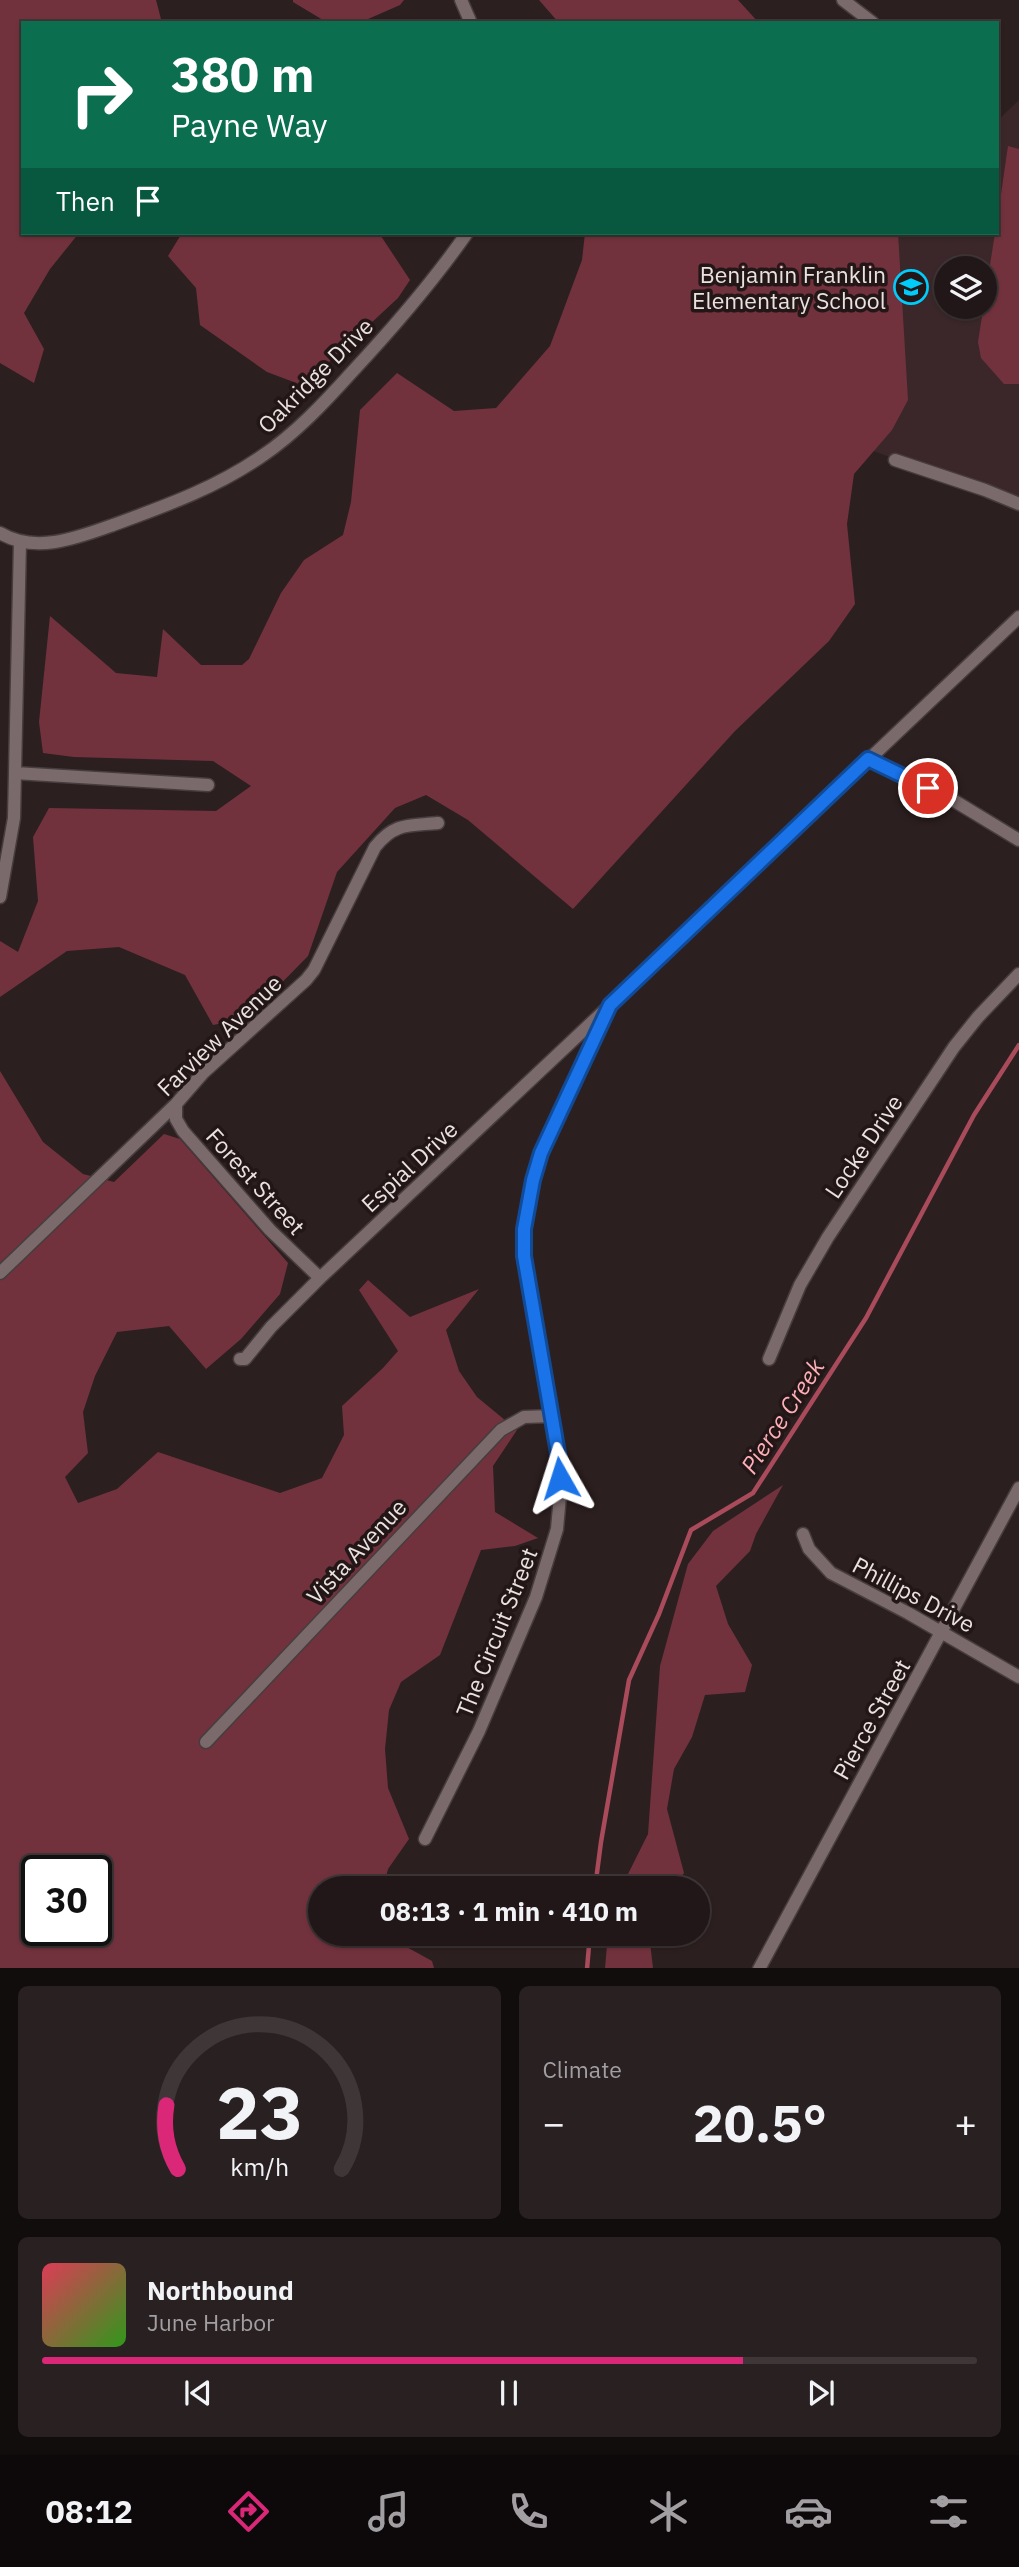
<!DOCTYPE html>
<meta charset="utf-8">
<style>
:root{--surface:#211718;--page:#292021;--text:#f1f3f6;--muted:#a29fa2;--line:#3e3637;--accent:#db2777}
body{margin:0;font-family:"IBM Plex Sans",sans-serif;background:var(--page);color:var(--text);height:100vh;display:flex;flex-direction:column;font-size:26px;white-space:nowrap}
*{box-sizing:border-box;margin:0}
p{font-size:23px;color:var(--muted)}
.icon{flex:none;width:38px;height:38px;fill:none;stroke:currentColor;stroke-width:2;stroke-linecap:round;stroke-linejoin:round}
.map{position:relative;height:1968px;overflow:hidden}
.side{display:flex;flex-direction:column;gap:18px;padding:18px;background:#120d0d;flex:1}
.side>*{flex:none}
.top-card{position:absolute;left:21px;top:21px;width:978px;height:214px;border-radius:0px;box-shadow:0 2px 5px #0004,0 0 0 2px var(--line);background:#0b6e4f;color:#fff;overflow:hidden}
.tools{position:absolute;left:934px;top:256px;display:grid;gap:14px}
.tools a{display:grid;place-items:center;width:63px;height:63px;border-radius:50%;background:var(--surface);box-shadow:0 2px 5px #0004,0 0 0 2px var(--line);font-size:35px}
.speed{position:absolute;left:21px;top:1855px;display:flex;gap:14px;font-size:35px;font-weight:700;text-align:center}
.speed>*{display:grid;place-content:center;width:91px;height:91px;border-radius:50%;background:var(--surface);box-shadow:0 2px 5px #0004,0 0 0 2px var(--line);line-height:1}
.speed .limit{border:4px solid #111;border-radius:10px;background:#fff;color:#111}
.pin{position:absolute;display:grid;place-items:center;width:60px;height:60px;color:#fff;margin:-30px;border:4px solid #fff;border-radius:50%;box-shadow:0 2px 7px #0007}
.me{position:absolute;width:77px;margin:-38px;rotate:354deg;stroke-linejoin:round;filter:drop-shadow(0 0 5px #0008)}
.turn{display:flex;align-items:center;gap:24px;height:147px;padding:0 35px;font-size:32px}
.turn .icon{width:91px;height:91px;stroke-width:2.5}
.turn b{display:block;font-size:49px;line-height:60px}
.then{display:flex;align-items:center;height:66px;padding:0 35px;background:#0003;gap:14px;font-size:26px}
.big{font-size:52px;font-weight:800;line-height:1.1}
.side .card{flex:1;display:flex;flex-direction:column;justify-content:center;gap:10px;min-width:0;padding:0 24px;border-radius:10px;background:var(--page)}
.side .dial{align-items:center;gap:0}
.dial svg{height:182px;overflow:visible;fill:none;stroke:var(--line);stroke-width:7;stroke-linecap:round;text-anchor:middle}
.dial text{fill:var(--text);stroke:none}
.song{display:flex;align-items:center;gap:21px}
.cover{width:84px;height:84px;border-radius:10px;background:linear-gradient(135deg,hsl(350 70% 55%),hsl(110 70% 35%))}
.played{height:7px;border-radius:4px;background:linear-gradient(90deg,var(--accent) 75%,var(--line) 75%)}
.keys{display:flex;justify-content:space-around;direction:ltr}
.heat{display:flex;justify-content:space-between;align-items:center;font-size:38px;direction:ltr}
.side .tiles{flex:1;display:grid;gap:18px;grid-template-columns:1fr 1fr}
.card:last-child{grid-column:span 2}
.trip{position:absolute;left:308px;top:1876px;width:402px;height:70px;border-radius:35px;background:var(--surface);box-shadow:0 2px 5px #0004,0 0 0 2px var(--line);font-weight:800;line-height:70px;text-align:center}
.tabs{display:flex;height:112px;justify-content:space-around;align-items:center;background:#0d090a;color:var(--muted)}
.tabs .icon{width:49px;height:49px}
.tabs .current{color:var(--accent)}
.tabs b{font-size:32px;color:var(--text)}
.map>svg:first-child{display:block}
</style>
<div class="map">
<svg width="1019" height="1969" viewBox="0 0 1019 1969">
<rect width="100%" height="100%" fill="#2c1f20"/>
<!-- built -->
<path fill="#3b2729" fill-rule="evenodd" d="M1019 100V505L868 449 879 233H998V120ZM947 268H985V306H947Z"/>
<!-- green -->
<path fill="#72323d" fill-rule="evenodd" d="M0 0H156L162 23H23V233H79L50 269 24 313 44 349 34 383 0 363Z
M293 0H404L400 5 359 23H328L293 2Z
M539 0H738L759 23H559Z
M1008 146 1019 149V384H1004L981 358 978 342 995 233H998V215Z
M182 233H379L410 280 398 298 314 376 299 384 267 372 200 325 196 288 168 256Z
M585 233H898L908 400 892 430 854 474 847 524 855 604 829 641 735 731 573 909 468 820 426 795 395 808 337 872 308 956 247 1018 213 1025 185 975 119 947 67 951 0 997V941L18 952 38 901 33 837 49 808 216 811 251 786 213 761 74 757 43 753 39 722 50 616 116 673 157 677 163 629 201 665H242L249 659 281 593 304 560 343 535 351 502 360 410 397 373 454 411 496 408 550 346 582 260Z
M0 1071 43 1142 83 1174 114 1182 164 1134 180 1139 288 1263 280 1294 241 1339 206 1369 169 1326 117 1332 95 1376 83 1412 88 1453 65 1477 78 1503 117 1489 158 1452 280 1493 322 1478 344 1435 342 1406 383 1368 398 1351 359 1290 368 1280 410 1317 479 1289 446 1330 459 1371 477 1397 517 1430 493 1466 495 1512 538 1538 515 1546 481 1550 440 1655 401 1682 389 1710 385 1749 388 1788 409 1839 388 1869 383 1888H320V1934H383L432 1961 434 1968H0ZM37 1871H96V1930H37Z
M783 1485 756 1534 750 1551 716 1586 728 1624 752 1665 745 1692 705 1695 692 1737 674 1769 667 1809 684 1873 674 1888H621L648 1834 660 1666 688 1564 713 1531Z
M608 1934H649L653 1968H605Z"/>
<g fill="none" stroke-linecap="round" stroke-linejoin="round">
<!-- stream -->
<path stroke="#aa4b5b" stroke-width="4.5" d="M595 1888 601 1842 629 1680 659 1614 691 1530 753 1493 866 1318 974 1115 1019 1045
M587 1969 590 1934"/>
<!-- minor casing -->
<g stroke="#473d3e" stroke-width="15">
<path id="minor" d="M461 0 471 23
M843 0 873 23
M895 460 985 490 1019 504
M0 533C35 554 77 538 113 525 165 506 216 488 262 456 295 434 325 402 352 372 393 328 432 283 467 233
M868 759 948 797 1019 840
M15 773 208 785
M0 897 14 818 20 541
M176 1104V1119L183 1131 270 1230 320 1278
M0 1273 176 1104 203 1073 306 980 314 970 375 847C395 822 409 826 438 823
M240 1359H245L271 1327 320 1278 605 1010
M769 1359 800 1285 828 1237 954 1047 978 1017 1019 974
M803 1534 809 1549 831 1573 908 1613 1019 1677
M206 1742 501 1430 524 1417 552 1416
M425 1839 479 1731 536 1597 557 1529 560 1496 559 1459 524 1257V1229L533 1180 541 1153 610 1005 1019 617
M759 1969 1019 1488"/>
</g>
<!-- minor -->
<use href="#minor" stroke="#7b6a6c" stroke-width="12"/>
</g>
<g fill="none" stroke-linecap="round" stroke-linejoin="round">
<!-- route casing -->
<g stroke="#114b97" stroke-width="18">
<path id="route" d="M560 1478 559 1459 524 1256V1229L533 1180 541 1153 610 1005 868 759 928 788"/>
</g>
<!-- route -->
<use href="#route" stroke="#1a73e8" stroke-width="12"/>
</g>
<!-- icons -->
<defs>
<g id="school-ring" transform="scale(1.75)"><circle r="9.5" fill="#221617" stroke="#01cbf9" stroke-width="1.5"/><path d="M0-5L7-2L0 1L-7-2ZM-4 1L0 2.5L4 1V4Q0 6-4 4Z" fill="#01cbf9"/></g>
</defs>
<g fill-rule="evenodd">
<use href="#school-ring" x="911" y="287"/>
</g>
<g text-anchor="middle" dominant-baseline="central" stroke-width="7" stroke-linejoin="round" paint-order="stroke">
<!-- poi labels -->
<g font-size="23" fill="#eae1e1" stroke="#221617" text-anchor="end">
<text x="886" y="274">Benjamin Franklin<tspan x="886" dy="26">Elementary School</tspan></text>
</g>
<!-- street labels -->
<g font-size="23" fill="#eae1e1" stroke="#221617">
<text transform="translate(315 375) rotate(-45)">Oakridge Drive</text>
<text transform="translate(219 1035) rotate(-44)">Farview Avenue</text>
<text transform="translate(863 1146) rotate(-56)">Locke Drive</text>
<text transform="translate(409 1166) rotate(-43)">Espial Drive</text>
<text transform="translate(256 1181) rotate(48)">Forest Street</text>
<text transform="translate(356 1551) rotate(-47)">Vista Avenue</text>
<text transform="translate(914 1594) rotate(28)">Phillips Drive</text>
<text transform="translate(496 1632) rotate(-68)">The Circuit Street</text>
<text transform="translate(871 1719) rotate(-61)">Pierce Street</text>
</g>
<!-- water labels -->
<g font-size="24" font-style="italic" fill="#feafb8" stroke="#221617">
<text transform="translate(782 1416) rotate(-57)">Pierce Creek</text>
</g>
</g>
</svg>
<div class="tools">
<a><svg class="icon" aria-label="layers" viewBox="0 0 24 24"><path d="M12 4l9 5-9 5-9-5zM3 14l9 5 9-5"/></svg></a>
</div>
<div class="speed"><div class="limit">30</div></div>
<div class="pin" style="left:928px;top:788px;background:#d93025"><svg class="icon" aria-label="arrive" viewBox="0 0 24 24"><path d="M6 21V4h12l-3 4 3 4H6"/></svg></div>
<svg class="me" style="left:560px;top:1478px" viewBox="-20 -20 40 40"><path d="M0-17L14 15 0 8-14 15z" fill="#1a73e8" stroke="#fff" stroke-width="4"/></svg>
<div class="trip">08:13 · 1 min · 410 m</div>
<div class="top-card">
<div class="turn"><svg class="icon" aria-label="right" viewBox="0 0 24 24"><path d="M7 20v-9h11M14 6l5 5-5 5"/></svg><div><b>380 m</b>Payne Way</div></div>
<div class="then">Then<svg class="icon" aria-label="arrive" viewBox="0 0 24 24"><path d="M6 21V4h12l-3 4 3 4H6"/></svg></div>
</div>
</div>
<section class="side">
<div class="tiles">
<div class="card dial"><svg viewBox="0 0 100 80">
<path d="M14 69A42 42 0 1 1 86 69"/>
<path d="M14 69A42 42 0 0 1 9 41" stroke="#db2777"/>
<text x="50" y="56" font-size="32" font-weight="700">23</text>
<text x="50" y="72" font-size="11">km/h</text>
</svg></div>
<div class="card"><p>Climate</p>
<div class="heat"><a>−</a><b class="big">20.5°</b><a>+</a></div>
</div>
<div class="card">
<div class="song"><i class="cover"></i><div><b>Northbound</b><p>June Harbor</p></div></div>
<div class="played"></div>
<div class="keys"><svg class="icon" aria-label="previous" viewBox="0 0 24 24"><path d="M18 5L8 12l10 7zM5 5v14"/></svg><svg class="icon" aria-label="pause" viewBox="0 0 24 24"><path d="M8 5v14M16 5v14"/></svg><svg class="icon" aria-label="next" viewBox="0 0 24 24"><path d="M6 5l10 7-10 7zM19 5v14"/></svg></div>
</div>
</div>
</section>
<nav class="tabs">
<b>08:12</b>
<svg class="icon current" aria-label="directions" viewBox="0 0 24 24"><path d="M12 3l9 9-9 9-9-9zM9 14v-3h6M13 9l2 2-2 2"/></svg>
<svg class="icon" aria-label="music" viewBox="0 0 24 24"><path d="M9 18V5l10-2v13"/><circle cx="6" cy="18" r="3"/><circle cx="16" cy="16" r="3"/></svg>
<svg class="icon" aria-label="phone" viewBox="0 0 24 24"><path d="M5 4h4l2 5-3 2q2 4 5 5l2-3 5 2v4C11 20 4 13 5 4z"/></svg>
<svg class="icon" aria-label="climate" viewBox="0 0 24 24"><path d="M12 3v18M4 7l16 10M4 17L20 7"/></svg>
<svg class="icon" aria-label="car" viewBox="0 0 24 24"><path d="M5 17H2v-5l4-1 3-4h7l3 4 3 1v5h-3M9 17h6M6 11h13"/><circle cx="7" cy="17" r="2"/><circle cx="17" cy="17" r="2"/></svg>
<svg class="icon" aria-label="filters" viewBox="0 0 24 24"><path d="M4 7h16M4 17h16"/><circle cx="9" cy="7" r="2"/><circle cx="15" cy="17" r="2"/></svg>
</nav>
